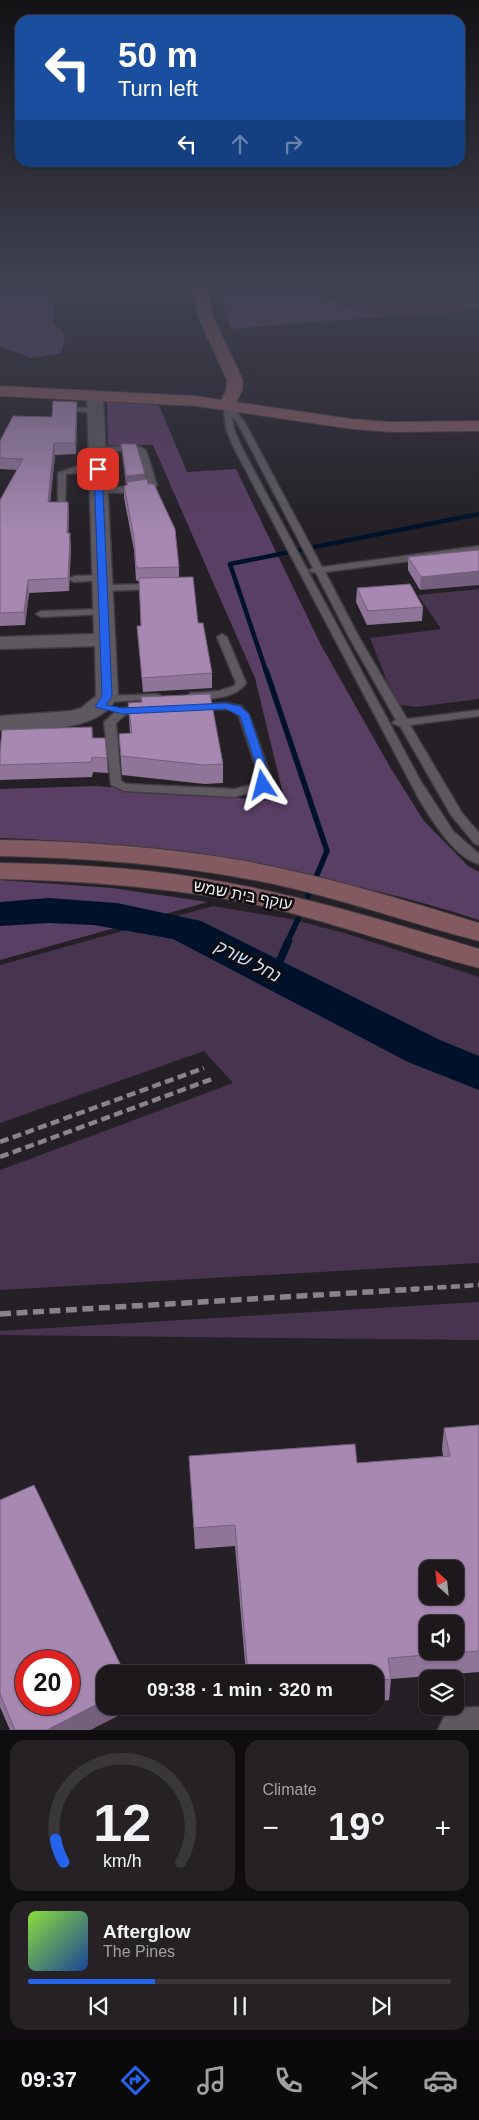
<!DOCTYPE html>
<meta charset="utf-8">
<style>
:root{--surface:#1c181c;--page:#252125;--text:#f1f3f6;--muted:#a0a0a3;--line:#3a373b;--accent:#2563eb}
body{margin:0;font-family:Arial,Heebo,sans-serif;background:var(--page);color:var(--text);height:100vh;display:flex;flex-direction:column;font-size:19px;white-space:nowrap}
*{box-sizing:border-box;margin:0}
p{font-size:16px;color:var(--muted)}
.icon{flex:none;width:28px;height:28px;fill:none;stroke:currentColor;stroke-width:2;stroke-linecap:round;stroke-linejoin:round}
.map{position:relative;height:1730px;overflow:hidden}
.sheet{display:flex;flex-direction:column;gap:10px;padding:10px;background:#0f0d0f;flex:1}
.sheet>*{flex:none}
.banner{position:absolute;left:15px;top:15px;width:450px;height:152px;border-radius:15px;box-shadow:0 1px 4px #0004,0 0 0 1px var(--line);background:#1a4fa0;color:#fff;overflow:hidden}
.needle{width:32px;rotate:333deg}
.tools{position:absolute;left:419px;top:1560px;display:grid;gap:10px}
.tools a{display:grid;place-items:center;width:45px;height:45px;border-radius:10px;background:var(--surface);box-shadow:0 1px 4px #0004,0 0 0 1px var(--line);font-size:25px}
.speed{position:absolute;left:15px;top:1650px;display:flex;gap:10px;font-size:25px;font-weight:700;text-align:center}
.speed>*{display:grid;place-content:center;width:65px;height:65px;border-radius:50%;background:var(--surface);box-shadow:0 1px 4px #0004,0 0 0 1px var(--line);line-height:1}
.speed .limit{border:8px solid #d22;background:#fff;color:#111}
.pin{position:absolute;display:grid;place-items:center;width:42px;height:42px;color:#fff;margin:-21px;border-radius:10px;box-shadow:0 2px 8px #0006}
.me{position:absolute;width:55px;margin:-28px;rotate:351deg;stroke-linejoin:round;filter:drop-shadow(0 0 4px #0008)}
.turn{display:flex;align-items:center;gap:18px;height:105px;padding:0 20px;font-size:22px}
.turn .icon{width:65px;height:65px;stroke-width:2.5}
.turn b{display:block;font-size:35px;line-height:42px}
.lanes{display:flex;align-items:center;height:48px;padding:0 20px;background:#0003;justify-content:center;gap:25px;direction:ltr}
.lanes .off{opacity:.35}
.big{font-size:38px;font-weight:600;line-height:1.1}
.sheet .tile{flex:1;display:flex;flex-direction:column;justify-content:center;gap:8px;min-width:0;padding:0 18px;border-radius:15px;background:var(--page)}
.sheet .dial{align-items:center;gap:0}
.dial svg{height:130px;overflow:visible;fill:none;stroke:var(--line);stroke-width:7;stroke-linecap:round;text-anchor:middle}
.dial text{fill:var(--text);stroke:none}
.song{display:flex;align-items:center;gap:15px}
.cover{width:60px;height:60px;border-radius:8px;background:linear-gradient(135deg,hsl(90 70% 55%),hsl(220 70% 35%))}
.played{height:5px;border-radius:2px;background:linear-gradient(90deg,var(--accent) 30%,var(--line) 30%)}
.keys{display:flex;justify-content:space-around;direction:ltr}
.heat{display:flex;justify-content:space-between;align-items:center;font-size:28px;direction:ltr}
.sheet .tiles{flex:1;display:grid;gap:10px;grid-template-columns:1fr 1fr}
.tile:last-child{grid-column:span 2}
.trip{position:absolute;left:96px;top:1665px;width:288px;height:50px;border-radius:15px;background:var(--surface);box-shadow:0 1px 4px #0004,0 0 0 1px var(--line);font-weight:600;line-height:50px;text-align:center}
.tab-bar{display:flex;height:80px;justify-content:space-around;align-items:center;background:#0b0a0b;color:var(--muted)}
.tab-bar .icon{width:35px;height:35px}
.tab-bar .current{color:var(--accent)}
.tab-bar b{font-size:22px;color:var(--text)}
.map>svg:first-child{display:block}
</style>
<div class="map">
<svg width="479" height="1730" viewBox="0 0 479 1730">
<rect width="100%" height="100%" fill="#252026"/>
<!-- green -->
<path fill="#47344e" d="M324 287H479V310C433 313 358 326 324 287Z
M479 589V699L416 707 396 704 370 638 441 629 418 595Z
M213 906 291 919 348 934 479 977V1263L0 1290V1170L233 1083 204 1051 0 1123V965Z
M479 1302V1340L0 1335V1331Z"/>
<!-- forest -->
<path fill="#5a3f64" d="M0 287H57L53 322C66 335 67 336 61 353L31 358 0 346Z
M219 287H319L325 298 348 307 389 316 231 329Z
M107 402 158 403 187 472 236 469 321 645 390 767 424 821 468 866 479 872V920C394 892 304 874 216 860 144 849 72 840 0 838V789L96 786 285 802 255 678 153 445H108Z
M0 880 112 888 208 902 0 960Z"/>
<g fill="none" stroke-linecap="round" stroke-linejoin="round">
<!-- stream-far2 -->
<path stroke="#001229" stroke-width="4.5" d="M266 671 230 564 479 514"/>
<!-- stream-far1 -->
<path stroke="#001229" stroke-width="5.5" d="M266 670 327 851 308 896
M287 943 298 919"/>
<!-- stream -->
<path stroke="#001229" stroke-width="8" d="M274 974 288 942"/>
<!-- river -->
<path fill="#001229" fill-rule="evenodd" d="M49 898 117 903 201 921 440 1040 479 1056V1090L408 1062 173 939 94 925 49 923 0 926V902Z"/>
<!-- lane casing -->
<g stroke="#3f3b40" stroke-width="3">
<path id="lane" d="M223 403H229L244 421 322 567 479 546V552L325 572 360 639 407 719 479 710V716L410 725 462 813 479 833V845L475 844 451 815 400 726 392 723 396 720 350 639 316 573 308 571 313 568 237 422 232 416 234 429 242 448 420 780 453 831 479 854V864C455 858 431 819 419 799L234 448 226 429Z
M57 407 95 408 99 410 95 412 60 411 56 409Z
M138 446 146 450 157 485 156 487 140 492 96 493 95 491 99 488 139 486 148 484 138 451H97L93 449 97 447Z
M77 466H98L102 469C94 475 77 472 66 474L65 505 58 507V473Z
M103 575 106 576V580L74 582 69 579 74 576Z
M156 584 159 585V589L104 591 99 588 104 585Z
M104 609 107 610V614L41 617 36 614 41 611Z
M222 634 227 637 246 683C237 698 207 701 190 697L189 695 190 693 219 691 234 686 236 683 217 637Z
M156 694 160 695 161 697 160 699 106 702 101 699 106 696Z
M226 703 241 706 249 715 271 777 267 787 235 797 124 791 111 785 104 722 119 709 123 708ZM226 709 233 711 239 716 259 777 258 783 235 789 126 784 121 781 116 723 126 714Z"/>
</g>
<!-- street casing -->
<g stroke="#3f3b40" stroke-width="3">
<path id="street" d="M95 391 103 396 118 696C114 701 111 708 106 711 78 733 33 728 0 730V716L71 711 81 708 96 696 95 646 0 649V637L94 634 87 396Z
M479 1707V1730H438L445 1715 460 1708Z"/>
</g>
<!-- secondary casing -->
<g stroke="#3f3b40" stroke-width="2">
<path id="secondary" d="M195 287H209V298L215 321 243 380 242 391 236 402 352 419 391 422 479 421V431L391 432 352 429 196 406 0 396V386L196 396 221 400 226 391 227 380 200 321 194 298Z
M0 840C82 841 164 847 245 861 324 876 402 899 479 923V941C412 924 346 900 278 885 187 865 94 858 0 856Z
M0 863C67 864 134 867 200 878 295 893 387 921 479 949V968C409 950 342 925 271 908 182 888 91 881 0 879Z"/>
</g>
<!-- lane -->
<use href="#lane" fill="#5e5960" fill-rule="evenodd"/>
<!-- street -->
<use href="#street" fill="#5e5960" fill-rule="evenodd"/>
<!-- secondary -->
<use href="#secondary" fill="#835a5f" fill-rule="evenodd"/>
<!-- rail-far1 -->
<path stroke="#888489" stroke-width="4.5" stroke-dasharray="9 4.5" stroke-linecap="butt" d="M0 1142 204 1068
M0 1157 212 1079
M397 1290 479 1285"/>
<!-- rail -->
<path stroke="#888489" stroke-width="5.5" stroke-dasharray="11 5.5" stroke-linecap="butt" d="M0 1314 418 1289"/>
</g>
<!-- wall -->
<path fill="#8f7598" d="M77 413 76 454 55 455 50 502H68L69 514 68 533 71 546 69 591 29 593 25 625 0 626V500L17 470 0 469V441L52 417Z
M121 444 146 479 179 567V577L198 623 212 673V688L143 692 137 626H141L139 582 136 580 134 550 124 498V486L127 485H126Z
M479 550 420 590 408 570V557Z
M357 588 423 607 422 621 367 625 356 602Z
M128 703 223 764V783L205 784 122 775 119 734 130 733Z
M92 727 93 738 107 758 108 773 93 772 92 777 0 780V752Z
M479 1425V1672L391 1679 389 1700 375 1702V1674H246L235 1546 195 1549 189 1456 357 1463 443 1456 442 1449 444 1428Z
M0 1500 133 1708 90 1730H10L0 1707Z
M249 1706H320L250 1712Z"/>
<!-- shaded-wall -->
<path fill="#745f7c" d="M77 402V413L76 454 75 443Z
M54 443 55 455 49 514 48 502Z
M145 474 146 483 126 485V476Z
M68 502 69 514 68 546 67 533Z
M70 533 71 546 69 591 68 578Z
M479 571V585L420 590 421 577Z
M28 580 29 593 25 625 24 612Z
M105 1700V1706H133V1708L90 1730H47Z"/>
<!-- building -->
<path fill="#a688b1" stroke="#745f7c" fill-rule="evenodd" d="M53 401 77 402 75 443H54L48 502H68L67 533H70L68 578 28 580 24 612 0 613V500L23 459 0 458V441L13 416 52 417Z
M121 444H136L145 474 126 476Z
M147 479 148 484H154L175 529 179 567 139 568 136 566 134 537 124 486 127 485V482Z
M479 550V571L421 577 408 557Z
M193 577 198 623H203L212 673 142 678 137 626H141L139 578Z
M410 584 423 607 368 611 357 588Z
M210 694 223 764 204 765 121 756 119 734 132 733 128 703 142 702 141 697Z
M92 727V738H105L107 758 92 757 91 762 0 765V752L2 730Z
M479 1425V1651L388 1658 391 1679 375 1681V1674H248L235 1525 194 1528 189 1456 355 1444 357 1463 450 1456 444 1428ZM428 1569H455V1596H428ZM428 1624H455V1651H428Z
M34 1485 125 1674H105V1700L47 1730H15L0 1694V1500ZM26 1661H69V1704H26Z"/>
<!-- sky -->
<linearGradient id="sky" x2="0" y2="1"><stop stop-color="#141215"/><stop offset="0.54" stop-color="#404252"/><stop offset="1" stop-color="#404252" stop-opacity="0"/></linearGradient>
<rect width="479" height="529" fill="url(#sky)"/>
<!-- route -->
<path fill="#2563eb" stroke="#184099" d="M98 466 102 469 112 696 106 705 123 708 226 703 240 706 249 714 270 777 267 787 263 788 258 785 260 777 240 716 226 709 123 714 95 707 102 696 94 469Z"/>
<g text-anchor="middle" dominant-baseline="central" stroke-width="5" stroke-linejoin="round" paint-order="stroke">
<!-- street labels -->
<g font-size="16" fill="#ece9ed" stroke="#0d0b0d">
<text transform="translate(243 895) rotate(11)">עוקף בית שמש</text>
</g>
<!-- water labels -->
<g font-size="18" font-style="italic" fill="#c8def5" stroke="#0d0b0d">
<text transform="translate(248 961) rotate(27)">נחל שורק</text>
</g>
</g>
</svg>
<div class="tools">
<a><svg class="needle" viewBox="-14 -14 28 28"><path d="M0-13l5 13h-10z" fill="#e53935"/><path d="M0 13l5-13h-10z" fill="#a0a0a3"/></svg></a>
<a><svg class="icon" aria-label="sound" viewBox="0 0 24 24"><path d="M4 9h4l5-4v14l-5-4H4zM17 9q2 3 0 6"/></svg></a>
<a><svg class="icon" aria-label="layers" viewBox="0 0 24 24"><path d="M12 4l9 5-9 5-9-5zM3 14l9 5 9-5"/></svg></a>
</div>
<div class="speed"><div class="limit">20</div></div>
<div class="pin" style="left:98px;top:469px;background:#d93025"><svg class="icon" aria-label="arrive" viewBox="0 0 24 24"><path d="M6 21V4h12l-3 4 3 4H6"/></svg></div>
<svg class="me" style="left:263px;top:785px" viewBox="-20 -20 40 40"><path d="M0-17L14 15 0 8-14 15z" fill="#2563eb" stroke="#fff" stroke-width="4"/></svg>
<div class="trip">09:38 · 1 min · 320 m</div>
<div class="banner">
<div class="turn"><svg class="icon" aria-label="left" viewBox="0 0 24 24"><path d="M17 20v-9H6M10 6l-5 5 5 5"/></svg><div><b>50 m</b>Turn left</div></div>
<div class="lanes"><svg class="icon" aria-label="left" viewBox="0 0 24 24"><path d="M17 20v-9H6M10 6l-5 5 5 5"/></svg><svg class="icon off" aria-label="ahead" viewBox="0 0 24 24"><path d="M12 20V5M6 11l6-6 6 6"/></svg><svg class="icon off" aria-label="right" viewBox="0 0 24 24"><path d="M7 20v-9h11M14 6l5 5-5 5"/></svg></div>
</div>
</div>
<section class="sheet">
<div class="tiles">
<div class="tile dial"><svg viewBox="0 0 100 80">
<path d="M14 69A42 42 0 1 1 86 69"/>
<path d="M14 69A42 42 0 0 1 9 55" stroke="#2563eb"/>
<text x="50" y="56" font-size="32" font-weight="700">12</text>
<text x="50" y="72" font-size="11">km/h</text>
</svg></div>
<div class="tile"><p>Climate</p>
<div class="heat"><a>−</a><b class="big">19°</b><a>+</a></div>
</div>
<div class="tile">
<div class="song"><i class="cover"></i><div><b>Afterglow</b><p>The Pines</p></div></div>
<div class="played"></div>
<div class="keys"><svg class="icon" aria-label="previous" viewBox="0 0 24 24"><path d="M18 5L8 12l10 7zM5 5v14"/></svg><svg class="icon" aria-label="pause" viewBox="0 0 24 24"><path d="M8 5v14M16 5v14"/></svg><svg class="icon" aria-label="next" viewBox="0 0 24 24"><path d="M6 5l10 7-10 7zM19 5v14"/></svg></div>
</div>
</div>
</section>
<nav class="tab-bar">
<b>09:37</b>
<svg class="icon current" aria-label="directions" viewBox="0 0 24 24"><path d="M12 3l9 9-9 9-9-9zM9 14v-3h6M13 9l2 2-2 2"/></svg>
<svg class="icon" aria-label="music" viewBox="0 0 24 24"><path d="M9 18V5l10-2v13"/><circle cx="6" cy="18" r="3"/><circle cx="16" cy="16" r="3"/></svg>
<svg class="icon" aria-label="phone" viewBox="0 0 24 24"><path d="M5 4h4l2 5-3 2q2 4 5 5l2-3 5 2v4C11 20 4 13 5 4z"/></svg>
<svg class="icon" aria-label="climate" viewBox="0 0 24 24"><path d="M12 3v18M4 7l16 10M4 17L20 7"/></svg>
<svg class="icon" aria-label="car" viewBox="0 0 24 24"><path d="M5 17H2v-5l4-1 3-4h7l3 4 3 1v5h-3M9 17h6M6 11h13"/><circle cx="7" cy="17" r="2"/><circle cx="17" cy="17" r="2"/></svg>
</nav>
